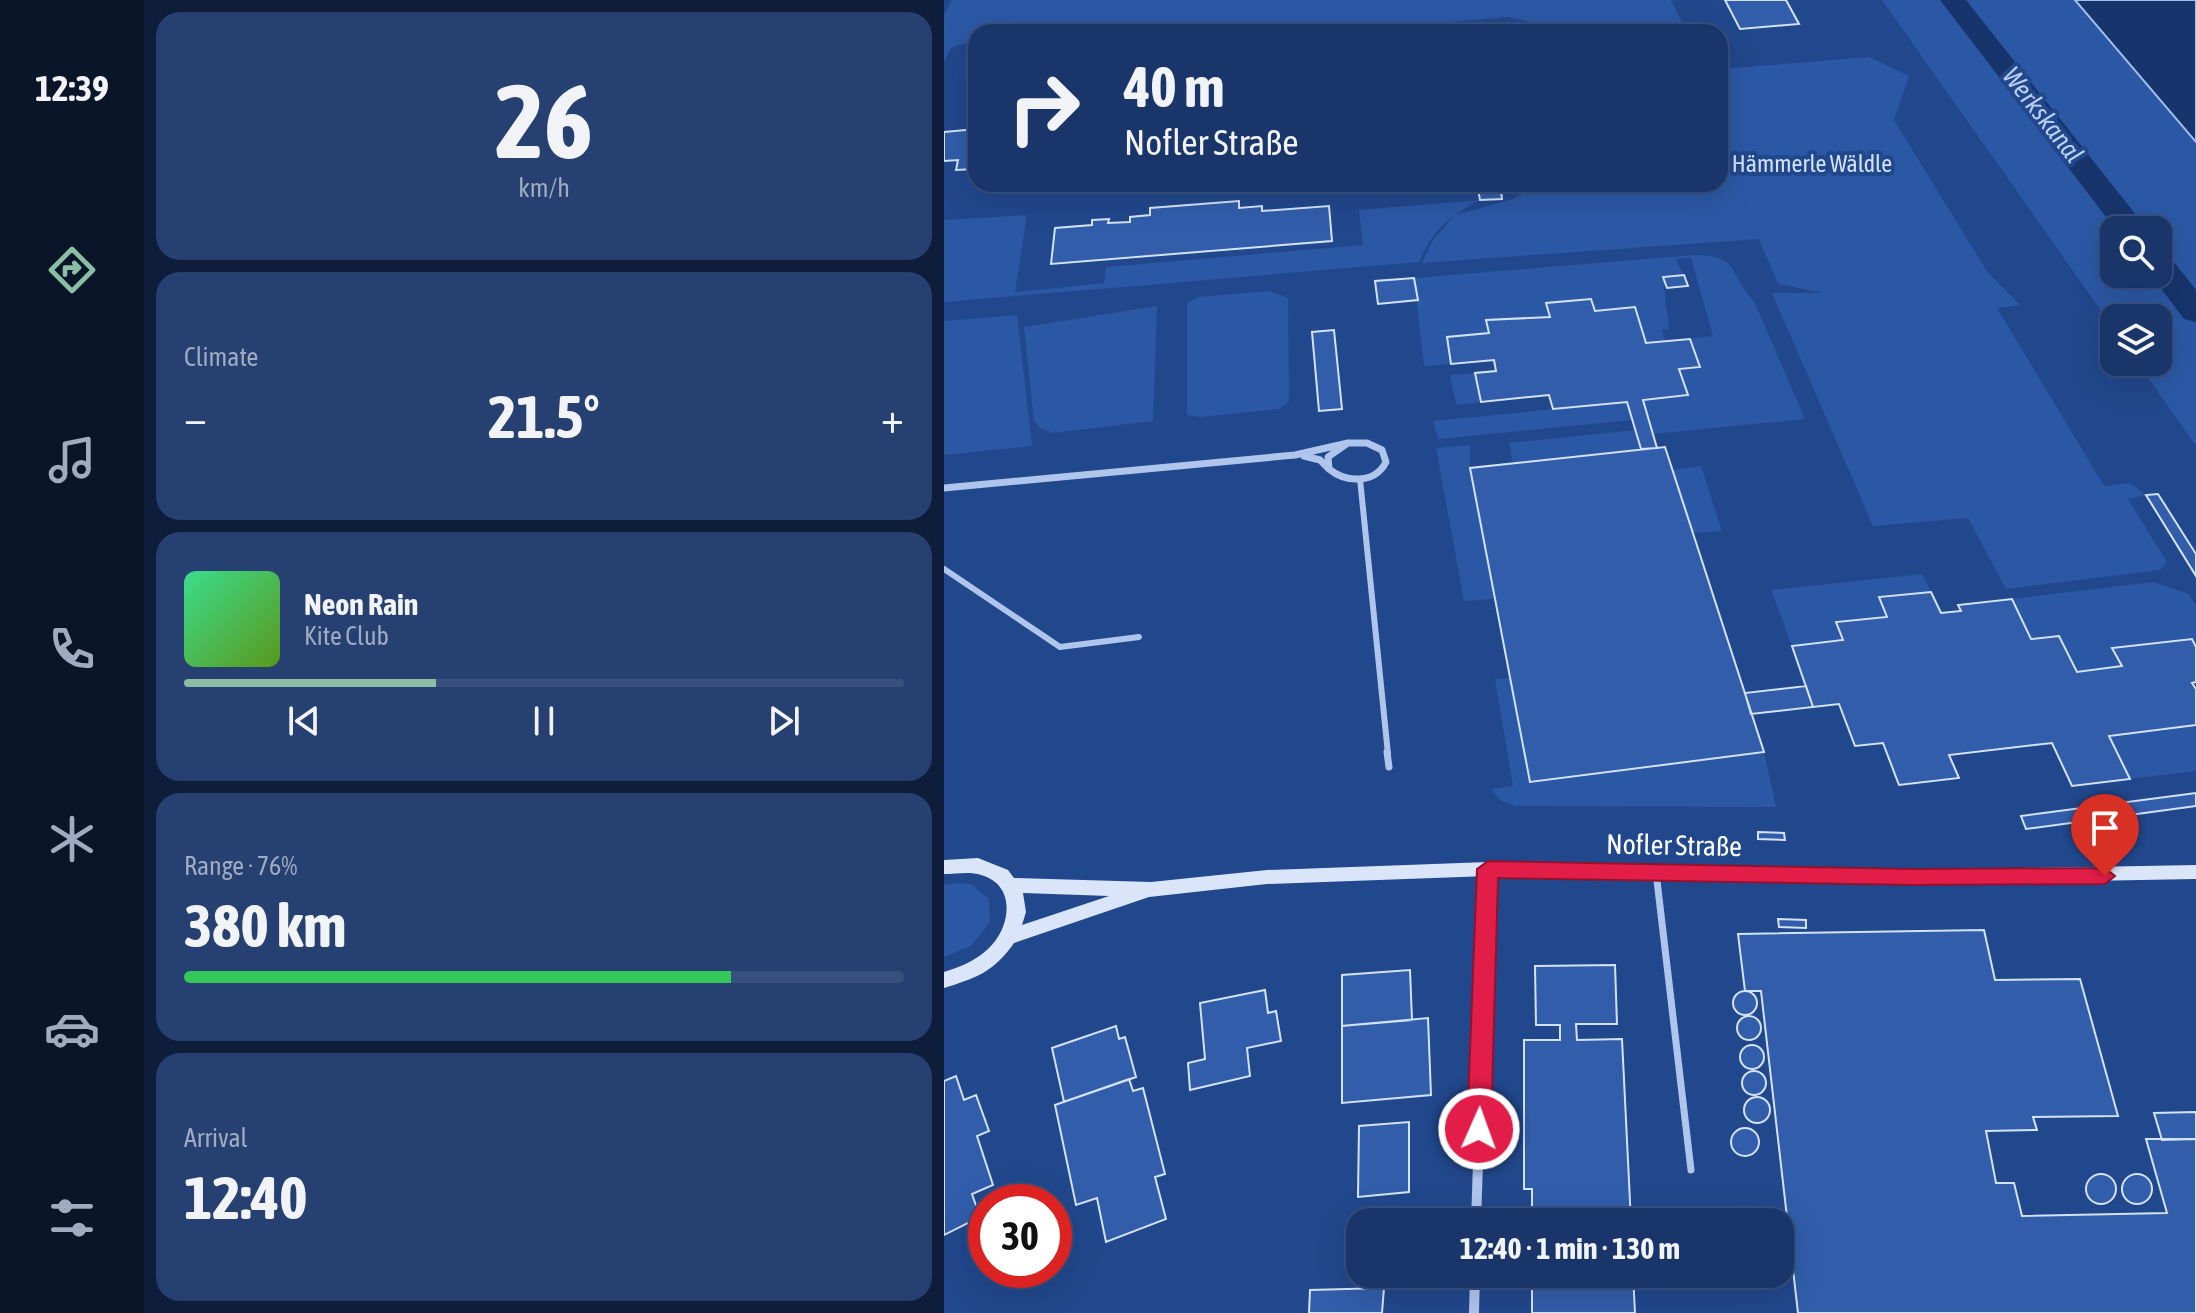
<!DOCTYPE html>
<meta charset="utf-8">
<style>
:root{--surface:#193569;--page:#264071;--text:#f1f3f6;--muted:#9fabc0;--line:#37507d;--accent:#8abfa5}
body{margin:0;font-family:"Asap Condensed",sans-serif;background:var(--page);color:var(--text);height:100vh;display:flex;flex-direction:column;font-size:30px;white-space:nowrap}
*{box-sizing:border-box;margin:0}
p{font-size:26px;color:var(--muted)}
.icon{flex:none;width:44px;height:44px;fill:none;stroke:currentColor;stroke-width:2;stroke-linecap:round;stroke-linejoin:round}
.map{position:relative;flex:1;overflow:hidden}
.sheet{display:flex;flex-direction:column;gap:12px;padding:12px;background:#0e1d3a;width:800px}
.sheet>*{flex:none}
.banner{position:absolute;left:24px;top:24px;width:760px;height:168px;border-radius:24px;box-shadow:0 8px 32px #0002,0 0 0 2px var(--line);background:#193569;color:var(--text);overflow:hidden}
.tools{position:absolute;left:1156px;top:216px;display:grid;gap:16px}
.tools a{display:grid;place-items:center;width:72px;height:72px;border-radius:16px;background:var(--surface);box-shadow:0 8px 32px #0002,0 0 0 2px var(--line);font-size:40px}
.speed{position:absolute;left:24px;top:1184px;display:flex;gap:16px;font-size:40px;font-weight:700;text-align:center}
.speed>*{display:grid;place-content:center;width:104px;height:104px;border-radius:50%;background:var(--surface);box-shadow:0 8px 32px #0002,0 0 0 2px var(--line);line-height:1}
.speed .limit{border:12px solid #d22;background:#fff;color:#111}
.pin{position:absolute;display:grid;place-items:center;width:68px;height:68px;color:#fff;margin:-82px -34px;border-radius:50% 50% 50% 0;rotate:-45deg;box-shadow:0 0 8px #0007}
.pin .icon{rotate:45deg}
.me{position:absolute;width:88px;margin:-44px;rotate:2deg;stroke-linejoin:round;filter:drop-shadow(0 0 6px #0008)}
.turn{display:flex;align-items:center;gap:28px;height:168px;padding:0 24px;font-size:36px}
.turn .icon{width:104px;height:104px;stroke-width:2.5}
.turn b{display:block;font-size:56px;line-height:68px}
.big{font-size:60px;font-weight:700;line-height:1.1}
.sheet .card{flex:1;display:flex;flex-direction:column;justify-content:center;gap:12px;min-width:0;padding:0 28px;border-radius:24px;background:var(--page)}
.sheet .dial{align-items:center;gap:0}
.dial b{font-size:104px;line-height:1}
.song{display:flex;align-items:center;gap:24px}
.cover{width:96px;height:96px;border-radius:12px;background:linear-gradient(135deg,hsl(150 70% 55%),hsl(90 70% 35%))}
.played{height:8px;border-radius:4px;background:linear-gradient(90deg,var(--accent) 35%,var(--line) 35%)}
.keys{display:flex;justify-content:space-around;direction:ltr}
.heat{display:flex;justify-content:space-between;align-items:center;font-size:44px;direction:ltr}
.charge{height:12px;border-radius:6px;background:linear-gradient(90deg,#34c759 76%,var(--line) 0)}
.trip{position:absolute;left:402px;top:1208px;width:448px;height:80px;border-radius:24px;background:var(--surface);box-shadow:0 8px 32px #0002,0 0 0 2px var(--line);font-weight:700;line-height:80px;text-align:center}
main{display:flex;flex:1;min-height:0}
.menu{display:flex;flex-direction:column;width:144px;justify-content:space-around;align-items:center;background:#0a152a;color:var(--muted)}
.menu .icon{width:56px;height:56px}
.menu .active{color:var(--accent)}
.menu b{font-size:36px;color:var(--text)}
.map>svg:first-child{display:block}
</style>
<main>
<nav class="menu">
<b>12:39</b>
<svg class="icon active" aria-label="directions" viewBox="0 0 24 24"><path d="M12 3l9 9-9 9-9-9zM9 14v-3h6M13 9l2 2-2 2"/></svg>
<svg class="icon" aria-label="music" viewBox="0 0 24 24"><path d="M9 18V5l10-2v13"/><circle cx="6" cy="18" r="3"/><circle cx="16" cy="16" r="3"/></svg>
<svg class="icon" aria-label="phone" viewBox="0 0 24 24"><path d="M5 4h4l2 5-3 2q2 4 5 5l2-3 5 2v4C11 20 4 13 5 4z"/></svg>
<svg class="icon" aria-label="climate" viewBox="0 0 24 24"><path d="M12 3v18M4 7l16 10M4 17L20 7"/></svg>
<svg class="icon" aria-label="car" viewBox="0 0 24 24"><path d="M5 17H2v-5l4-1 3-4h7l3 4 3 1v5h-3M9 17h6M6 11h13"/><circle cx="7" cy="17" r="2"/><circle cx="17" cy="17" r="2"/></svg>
<svg class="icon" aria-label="filters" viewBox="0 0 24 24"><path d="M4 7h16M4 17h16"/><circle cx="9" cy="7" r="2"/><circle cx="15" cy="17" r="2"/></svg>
</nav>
<section class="sheet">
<div class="card dial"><b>26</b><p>km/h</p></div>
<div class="card"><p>Climate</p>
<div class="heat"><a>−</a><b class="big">21.5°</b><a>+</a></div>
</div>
<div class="card">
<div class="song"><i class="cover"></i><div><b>Neon Rain</b><p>Kite Club</p></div></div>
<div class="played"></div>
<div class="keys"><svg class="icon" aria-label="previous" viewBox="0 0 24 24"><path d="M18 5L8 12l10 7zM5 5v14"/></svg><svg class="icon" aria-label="pause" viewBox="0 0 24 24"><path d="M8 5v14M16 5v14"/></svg><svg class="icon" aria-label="next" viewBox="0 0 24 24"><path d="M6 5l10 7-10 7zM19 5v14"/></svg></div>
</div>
<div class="card"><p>Range · 76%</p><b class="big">380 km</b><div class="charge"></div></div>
<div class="card"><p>Arrival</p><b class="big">12:40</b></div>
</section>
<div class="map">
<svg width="1252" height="1313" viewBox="0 0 1252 1313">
<rect width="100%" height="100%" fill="#21478c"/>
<!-- green -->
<path fill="#2b58a5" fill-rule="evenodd" d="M8 0H727L743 32H609L610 28 565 17 388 32H32V39L7 48 0 62V15Z
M938 0H1131L1252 142V446L1193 362H1214V318H1170V329ZM1170 230H1214V274H1170Z
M925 57 965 76 950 120 1044 273 1076 305 1053 308 1160 486 1186 483 1202 495 1184 499 1223 562 1216 570 1062 589 1024 518 929 526 828 293H880L834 284 815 239 478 263 489 240 511 215 569 199 598 184H776V69Z
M536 200C506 216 488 230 475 262L0 302V220L83 215 71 292 160 283 162 267 419 245 415 210Z
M751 255C796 256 784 273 810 301L861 419 709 434 699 400 744 395 735 369 756 366 746 339 769 336 747 258 731 259 740 275 719 277 725 329H718L721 342 702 343 690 307 651 311 647 299 603 303 606 317 543 320 545 333 503 337 507 364 480 366 470 278Z
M326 291 344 298 345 402 335 409 257 417 243 415V303L254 297Z
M213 306 209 421 109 433 96 428 90 421 80 327Z
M73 315 88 446 0 455V321Z
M531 373 537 402 512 405 506 375Z
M683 402 689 420 494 439 489 421Z
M692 430 697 449 569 463 565 443Z
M526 445V468L551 599 520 601 492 448Z
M757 466 778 531 749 533 728 470Z
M978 574 987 592 935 597 943 617 893 622 899 640 848 646 827 590Z
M1209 582 1245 594 1252 606V647L1247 639 1178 666 1133 672 1115 636 1087 639 1068 599Z
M567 678 587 782 820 752 832 807 571 806 556 800 547 789 569 786 551 679Z
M1252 725V771L1186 779 1165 736Z
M13 883 27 884 45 899 46 922 27 946 0 957V885Z"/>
<!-- water -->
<path fill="#17346c" stroke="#a2bfed" stroke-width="2" d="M1131 0H1252V142Z"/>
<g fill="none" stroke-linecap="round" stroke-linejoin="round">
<!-- canal -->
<path fill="#17346c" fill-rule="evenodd" d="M996 0H1022L1204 230H1172Z
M1214 253 1225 256 1252 290V322L1240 319 1206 274H1214Z"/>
</g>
<!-- building -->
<path fill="#315daa" stroke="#d4e2f8" stroke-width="2" d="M781 0H842L855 24 796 29Z
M32 129V169L12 170 14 160 0 161V132Z
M533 184H587L574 190 557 191 558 199 536 200Z
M295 201V208L318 206V211L385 206 388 241 107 264 111 228 148 225V220L165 219 164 223 186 222V217L206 215V208Z
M740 275 744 286 723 288 719 277Z
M470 278 474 300 434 304 431 281Z
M647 299 651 311 691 307 702 343 746 339 756 367 735 369 744 395 699 400 713 448 697 449 683 402 609 409 605 395 537 402 531 373 552 371 550 360 507 364 503 337 545 333 542 320 606 317 602 303Z
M390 330 398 409 375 411 368 332Z
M721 447 820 752 586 782 526 468Z
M1214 494 1252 554V576L1202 495Z
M987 592 997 613 1017 611 1014 605 1068 599 1087 639 1115 636 1133 672 1178 666 1168 648 1248 639 1252 647V682L1248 683 1252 689V725L1165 736 1186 779 1128 786 1108 743 1005 755 1015 778 955 785 939 743 911 746 895 704 869 707 848 646 899 640 892 622 943 617 935 597Z
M862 686 869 707 807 714 801 693Z
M1252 793V806L1082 829 1077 816Z
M814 832 840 833 841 840 814 839Z
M834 919 862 920V928L835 927Z
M1040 930 1051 980 1136 979 1174 1116 1089 1117 1093 1130 1042 1131 1052 1183H1070L1078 1216 1223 1213 1202 1139H1252V1313H854L817 991H801L794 934Z
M671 965 673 1024H632L633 1040 678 1039 687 1222H588V1189H580V1040H616V1025H592L591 966Z
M466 970 468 1020 398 1026V975Z
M321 990 324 1013 332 1011 337 1041 303 1048 306 1076 246 1090 244 1063 261 1059 256 1003Z
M789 1003a12 12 0 1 1 24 0a12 12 0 1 1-24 0Z
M793 1028a12 12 0 1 1 24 0a12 12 0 1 1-24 0Z
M484 1018 487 1095 398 1103V1026Z
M172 1026 175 1039 181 1037 192 1077 120 1102 108 1048Z
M796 1057a12 12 0 1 1 24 0a12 12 0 1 1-24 0Z
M798 1083a12 12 0 1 1 24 0a12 12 0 1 1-24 0Z
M12 1076 20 1100 32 1095 45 1131 33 1136 49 1185 28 1194 36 1217 0 1235V1081Z
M185 1079 189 1091 199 1088 221 1174 211 1177 222 1219 162 1242 153 1198 132 1205 111 1105Z
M800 1110a13 13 0 1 1 26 0a13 13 0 1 1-26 0Z
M1252 1112V1139L1218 1140 1210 1113Z
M465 1122V1192L414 1197 415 1126Z
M787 1142a14 14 0 1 1 28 0a14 14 0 1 1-28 0Z
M1142 1189a15 15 0 1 1 30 0a15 15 0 1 1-30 0Z
M1178 1189a15 15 0 1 1 30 0a15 15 0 1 1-30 0Z
M588 1274H689L691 1313H588Z
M440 1288 438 1313H365L366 1290Z"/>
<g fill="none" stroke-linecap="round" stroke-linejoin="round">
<!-- lane-far1 -->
<path stroke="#afc5ec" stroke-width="6" d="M416 479 444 754
M0 569 116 647 195 637"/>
<!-- lane -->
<path stroke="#afc5ec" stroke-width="7" d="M443 752 445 767
M712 872 747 1170"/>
<!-- street-far1 -->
<path stroke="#afc5ec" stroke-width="7" d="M404 443H423L438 450 442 462C431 484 402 483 385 469L384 457Z
M360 456 376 460 385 469
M0 488 351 455 404 443"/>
<!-- street -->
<path stroke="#afc5ec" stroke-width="10" d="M532 1222 544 869
M530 1313 531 1274"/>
<!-- secondary -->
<path fill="#dae5f9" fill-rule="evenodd" d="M34 858 64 870 70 878 207 882 323 870 544 862 969 870 1252 865V879L969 884 544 876 323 884 205 897 70 943C50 972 32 978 0 988V972C16 967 31 961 44 949 67 928 73 885 37 875 26 871 12 874 0 874V860ZM79 893 165 896 78 925 82 912Z"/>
</g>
<!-- route -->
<path fill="#e11d48" stroke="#92132f" stroke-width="2" d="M544 861 969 869 1161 868 1171 876 1161 884 969 885 554 878 547 1129 543 1136 535 1139 527 1136 523 1129 533 869Z"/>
<g text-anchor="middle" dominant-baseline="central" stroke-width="8" stroke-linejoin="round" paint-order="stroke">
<!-- far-park labels -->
<g font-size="24" fill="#d4e2f8" stroke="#21478c">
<text x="868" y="163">Hämmerle Wäldle</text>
</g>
<!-- far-water labels -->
<g font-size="26" font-style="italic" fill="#bbd0f3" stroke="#21478c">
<text transform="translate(1099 115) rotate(52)">Werkskanal</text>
</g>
<!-- street labels -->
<g font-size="28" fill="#fff" stroke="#21478c">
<text transform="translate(730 845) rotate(1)">Nofler Straße</text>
</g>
</g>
</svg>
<div class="tools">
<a><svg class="icon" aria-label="search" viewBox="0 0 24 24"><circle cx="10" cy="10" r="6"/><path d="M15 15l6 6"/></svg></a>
<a><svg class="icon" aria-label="layers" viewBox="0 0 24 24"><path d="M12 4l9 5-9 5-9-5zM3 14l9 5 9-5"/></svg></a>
</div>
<div class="speed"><div class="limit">30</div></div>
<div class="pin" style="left:1161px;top:876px;background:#d93025"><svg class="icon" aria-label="arrive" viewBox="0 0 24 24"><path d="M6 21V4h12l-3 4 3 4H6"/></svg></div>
<svg class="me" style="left:535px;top:1129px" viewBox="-20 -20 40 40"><circle r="17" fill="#e11d48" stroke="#fff" stroke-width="3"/><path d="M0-11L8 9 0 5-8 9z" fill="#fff"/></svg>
<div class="trip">12:40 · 1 min · 130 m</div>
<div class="banner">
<div class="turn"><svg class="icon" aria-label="right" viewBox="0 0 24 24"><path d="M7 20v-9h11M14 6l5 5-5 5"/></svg><div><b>40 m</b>Nofler Straße</div></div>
</div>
</div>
</main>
